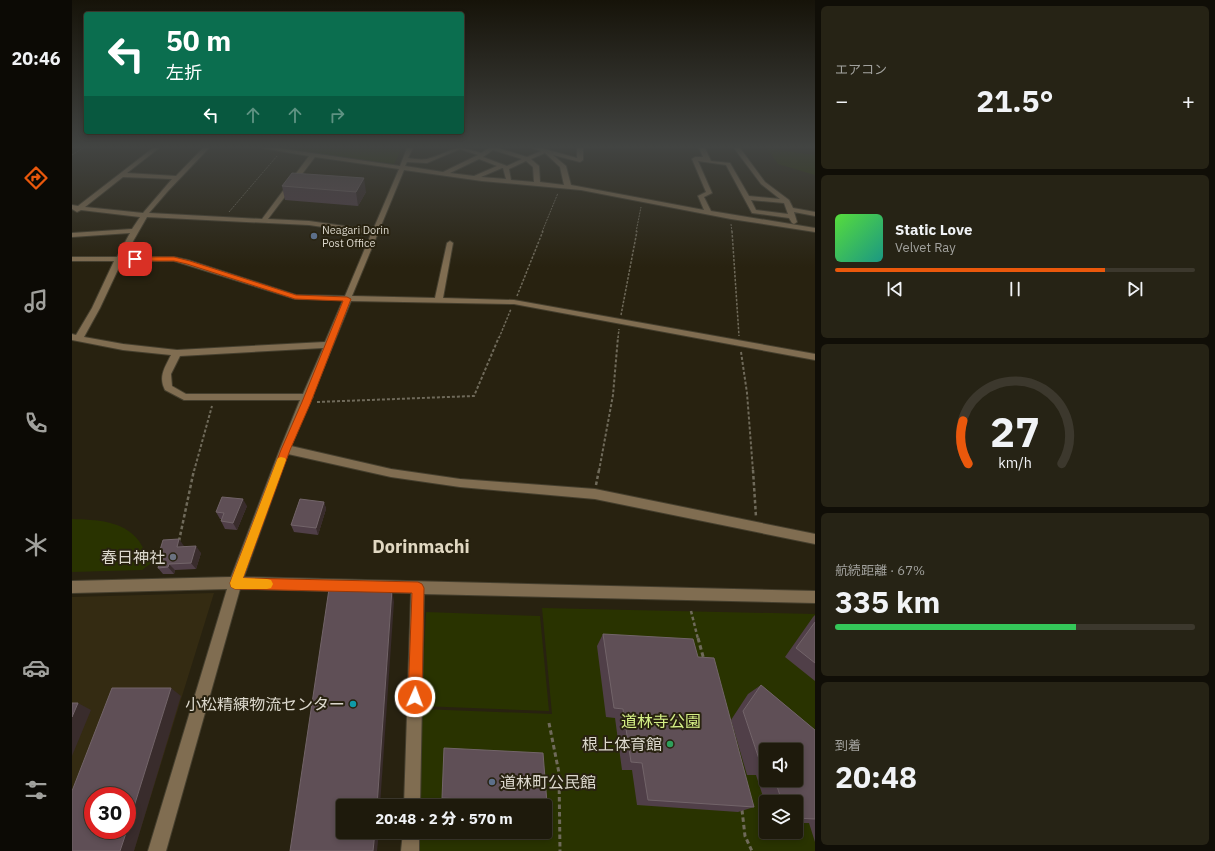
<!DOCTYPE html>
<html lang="ja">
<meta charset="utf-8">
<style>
:root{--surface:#1e1a0c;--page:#262315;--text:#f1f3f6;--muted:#a1a19d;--line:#3c382d;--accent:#ea580c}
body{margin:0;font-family:"IBM Plex Sans","Noto Sans JP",sans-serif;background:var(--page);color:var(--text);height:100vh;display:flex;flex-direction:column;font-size:15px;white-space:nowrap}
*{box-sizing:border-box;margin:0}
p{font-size:13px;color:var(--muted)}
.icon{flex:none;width:22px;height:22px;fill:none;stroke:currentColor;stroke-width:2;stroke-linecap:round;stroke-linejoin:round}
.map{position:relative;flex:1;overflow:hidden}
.drawer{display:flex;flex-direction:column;gap:6px;padding:6px;background:#100e07;width:400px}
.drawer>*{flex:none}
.hud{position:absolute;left:12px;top:12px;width:380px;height:122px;border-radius:4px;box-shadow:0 2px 6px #0003,0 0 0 1px var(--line);background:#0b6e4f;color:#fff;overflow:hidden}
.buttons{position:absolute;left:687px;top:743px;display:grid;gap:8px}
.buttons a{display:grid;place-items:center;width:44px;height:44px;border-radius:4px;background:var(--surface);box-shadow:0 2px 6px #0003,0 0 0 1px var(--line);font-size:20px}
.speed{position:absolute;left:12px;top:787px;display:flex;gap:8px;font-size:20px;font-weight:700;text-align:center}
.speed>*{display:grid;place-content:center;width:52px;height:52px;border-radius:50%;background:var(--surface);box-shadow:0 2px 6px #0003,0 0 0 1px var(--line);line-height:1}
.speed .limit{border:6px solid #d22;background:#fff;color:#111}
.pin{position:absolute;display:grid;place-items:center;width:34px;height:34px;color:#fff;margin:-17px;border-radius:8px;box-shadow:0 2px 6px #0006}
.me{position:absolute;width:44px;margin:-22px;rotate:2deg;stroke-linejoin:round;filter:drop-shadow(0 0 3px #0008)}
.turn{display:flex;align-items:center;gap:14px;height:84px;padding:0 16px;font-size:18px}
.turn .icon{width:52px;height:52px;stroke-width:2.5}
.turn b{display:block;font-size:28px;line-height:34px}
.lanes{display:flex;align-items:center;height:38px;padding:0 16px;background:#0003;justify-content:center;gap:20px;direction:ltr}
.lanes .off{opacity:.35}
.big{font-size:30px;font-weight:800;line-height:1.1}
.drawer .tile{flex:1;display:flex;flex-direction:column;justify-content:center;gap:6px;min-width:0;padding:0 14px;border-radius:6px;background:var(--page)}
.drawer .dial{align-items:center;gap:0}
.dial svg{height:104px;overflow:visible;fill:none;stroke:var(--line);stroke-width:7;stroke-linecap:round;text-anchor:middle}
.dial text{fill:var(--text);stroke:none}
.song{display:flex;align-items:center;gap:12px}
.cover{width:48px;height:48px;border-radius:6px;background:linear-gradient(135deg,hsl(110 70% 55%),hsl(170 70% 35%))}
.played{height:4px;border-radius:2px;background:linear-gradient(90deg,var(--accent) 75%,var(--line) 75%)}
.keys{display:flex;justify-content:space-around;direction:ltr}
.heat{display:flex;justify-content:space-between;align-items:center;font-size:22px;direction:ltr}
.charge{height:6px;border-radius:3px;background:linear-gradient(90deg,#34c759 67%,var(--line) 0)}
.trip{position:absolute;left:264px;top:799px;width:216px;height:40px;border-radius:4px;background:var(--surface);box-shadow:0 2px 6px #0003,0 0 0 1px var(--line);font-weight:800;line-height:40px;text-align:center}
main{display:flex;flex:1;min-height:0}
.tab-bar{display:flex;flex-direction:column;width:72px;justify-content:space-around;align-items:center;background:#0c0a05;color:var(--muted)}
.tab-bar .icon{width:28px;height:28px}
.tab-bar .current{color:var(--accent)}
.tab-bar b{font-size:18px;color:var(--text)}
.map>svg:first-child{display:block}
</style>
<main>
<nav class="tab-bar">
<b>20:46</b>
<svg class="icon current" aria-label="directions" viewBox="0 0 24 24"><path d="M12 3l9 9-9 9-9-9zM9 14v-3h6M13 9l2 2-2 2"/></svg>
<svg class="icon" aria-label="music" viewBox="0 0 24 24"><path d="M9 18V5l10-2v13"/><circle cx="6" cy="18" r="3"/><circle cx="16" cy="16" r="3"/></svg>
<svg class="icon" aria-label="phone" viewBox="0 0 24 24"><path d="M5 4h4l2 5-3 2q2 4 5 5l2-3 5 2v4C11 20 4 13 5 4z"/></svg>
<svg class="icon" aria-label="climate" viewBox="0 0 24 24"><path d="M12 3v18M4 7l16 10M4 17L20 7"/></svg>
<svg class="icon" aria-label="car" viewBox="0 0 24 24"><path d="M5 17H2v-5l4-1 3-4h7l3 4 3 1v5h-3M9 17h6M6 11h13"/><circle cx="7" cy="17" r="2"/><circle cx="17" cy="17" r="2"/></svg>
<svg class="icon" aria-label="filters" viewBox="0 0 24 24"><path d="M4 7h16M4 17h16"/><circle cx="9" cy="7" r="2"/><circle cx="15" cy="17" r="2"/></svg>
</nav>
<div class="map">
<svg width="743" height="851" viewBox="0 0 743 851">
<rect width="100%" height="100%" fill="#282210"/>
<!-- built -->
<path fill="#342b12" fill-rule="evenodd" d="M142 593 62 851H0V597ZM21 796H55V830H21Z"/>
<!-- green -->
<path fill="#293300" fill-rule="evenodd" d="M202 148H330L322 164Z
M695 148 743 155V175L706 164Z
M0 519C24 520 51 520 67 541 72 548 74 556 79 563L70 570 0 572Z
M470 608 743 614V851H346L347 832H473V806H347L349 709 480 714ZM694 750H724V780H694ZM694 802H724V832H694Z
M354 612 468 616 477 711 349 706Z"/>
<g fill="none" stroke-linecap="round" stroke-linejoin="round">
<!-- minor casing -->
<g stroke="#453f2e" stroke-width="2">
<path id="minor" d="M81 148H87L55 173 104 176 131 148H137L96 191 77 213 190 219 237 156 190 148H205L328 166 335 148H341L336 158C342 159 350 160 355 159 382 152 378 143 409 153L417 148H426L455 157 469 151 460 148H469L505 158V148H511V160L508 162 481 155 494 166 499 185 632 210 626 196 634 192 620 159 623 157H631L627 148H633L639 161 658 163 677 196 708 199 689 184 662 148H668L693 182 717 200 721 208 743 212V216L722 212 725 222 722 224 720 223 717 218 680 213 654 165 626 161 640 193 632 197 639 211 743 228V232L659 219 509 190 410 181 332 170 280 296 363 298 375 243 378 241 381 243 371 298 442 300 743 354V360L442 304 279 301 240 396 241 397 238 400 219 446 319 469 388 479 523 489 743 534V544L523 499 388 487 319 477 216 454 172 577 743 591V603L352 594 348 806H332L339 593 168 589 94 851H76L155 589 0 593V581L159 577 208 449 228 400H112L93 390C86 377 93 367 99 355L51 350 0 340V334L4 335 20 308 42 261H0V257H45L58 233 0 237V233L60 229 68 217 9 210 5 212 0 209V205L6 206ZM388 149 406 155 371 172 333 166 335 162 355 163ZM421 150 450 159 435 166 411 157ZM473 153 488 167 492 185 468 182 467 166 459 159ZM243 157 327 169 301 230 237 221 196 219ZM407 159 425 166 402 176 378 173ZM454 161 461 167 462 182 439 180 437 169ZM430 168H431L434 179 409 177ZM51 177 100 179 71 213 13 207ZM679 200 712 203 716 214 684 210ZM75 217 237 225 299 234 273 296 224 295 116 260 102 257H52ZM50 261H102L223 299 271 300 253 342 105 350 51 344 12 337 28 308ZM251 348 231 394H114L100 386 99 374 108 356Z
M331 832H347V851H329Z"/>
</g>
<!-- path-far4 -->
<path stroke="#6f6a5a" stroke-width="1" stroke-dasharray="2 1" stroke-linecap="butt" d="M0 155 11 148
M157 212 205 156
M659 224 660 232
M470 232 486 193
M564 232 569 207"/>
<!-- path-far3 -->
<path stroke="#6f6a5a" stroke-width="1.5" stroke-dasharray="2.5 1.5" stroke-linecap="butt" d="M660 231 667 336
M445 296 471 231
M549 315 565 231
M427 338 439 309
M546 338 547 329"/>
<!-- path-far2 -->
<path stroke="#6f6a5a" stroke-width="2" stroke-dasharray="3 2" stroke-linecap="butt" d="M669 352 675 393 681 471
M245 402 402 396 427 337
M122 471 140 406
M527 471 541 395 546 337"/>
<!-- path-far1 -->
<path stroke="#6f6a5a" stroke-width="2.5" stroke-dasharray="3.5 2.5" stroke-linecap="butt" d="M681 470 684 517
M524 485 527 470
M107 541 122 470
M619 611 626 639"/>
<!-- path -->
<path stroke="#6f6a5a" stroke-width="3" stroke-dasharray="4.5 3" stroke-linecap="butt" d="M626 638 632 660
M477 723 487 773 488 851
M670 810 673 836 680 851"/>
<!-- minor -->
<use href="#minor" fill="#806d51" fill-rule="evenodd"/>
</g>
<!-- wall -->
<path fill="#503f48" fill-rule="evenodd" d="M210 186 294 192 286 206 213 200Z
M252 502 254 509 246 535 222 532 219 525Z
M175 506 165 530 153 529 149 521 150 519H148L144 512Z
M112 546 129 553 124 569 103 570 102 574H91L86 568 87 562 85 560Z
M743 615V681L713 657 741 617Z
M531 634 626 657 682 807 666 812 565 805 560 770H550L543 718 534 717 525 646Z
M689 685 743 730V842L737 823H724V802H694V806L684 775H675L659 720 676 694ZM694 750 724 780H694Z
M372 748 475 803 473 806H413L370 804Z"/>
<!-- shaded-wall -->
<path fill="#392c2c" d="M292 178 294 192 286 206 284 192Z
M171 499 175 506 165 530 161 523Z
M252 502 254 509 246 535 244 528Z
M107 539 112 546 105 547Z
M124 546 129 553 124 569 119 563Z
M97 564 103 570 102 574 96 567Z
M320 589 322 602 308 806H305Z
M99 688 109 696 62 851H48Z
M6 703 19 710 0 756V717Z
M303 832H307L305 851H301Z"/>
<!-- building -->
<path fill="#5f4f56" stroke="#726469" d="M220 173 292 178 284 192 210 186Z
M150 497 171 499 161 523 149 521 152 513 144 512Z
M228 499 252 502 244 528 219 525Z
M107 539 105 547 124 546 119 563 97 564 96 567 86 568 88 560H85L91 540Z
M257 589H320L305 806H271V832H303L301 851H218Z
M743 622V663L724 648Z
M531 634 621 639 626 657 642 658 682 807 576 800 570 763 559 762 551 709 542 708Z
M689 685 743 730V819L724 818V802H710L703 780H724V750H694V768H690L671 711Z
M40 688H99L55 829V796H21V830H55L48 851H0V791Z
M0 703H6L0 717Z
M372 748 471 753 475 803 370 798Z"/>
<!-- sky -->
<linearGradient id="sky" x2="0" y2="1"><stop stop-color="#161309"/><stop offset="0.55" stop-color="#424442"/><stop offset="1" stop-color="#424442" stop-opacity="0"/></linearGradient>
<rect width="743" height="267" fill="url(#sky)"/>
<!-- route -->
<path fill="#ea580c" stroke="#983908" d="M63 257H102L118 261 224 295 275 297 279 299 239 402 218 450 171 578 346 582 350 584 352 588 350 697 348 701 343 703 338 701 336 697 340 593 163 589 159 587 158 583 209 450 230 402 271 301 223 299 115 264 102 261H61V258Z"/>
<!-- slow -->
<path fill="#f59e0b" d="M209 457 213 458 214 460 171 578 195 579 199 580 201 584 199 588 195 589H163L159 587 158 583 205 460 206 458Z"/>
<!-- markers -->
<g fill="#5c6f8a" stroke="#282210" stroke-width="1.5">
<circle cx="242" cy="236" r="4"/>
<circle cx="420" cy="782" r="4"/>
</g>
<circle fill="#6b7280" stroke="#282210" stroke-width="1.5" cx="101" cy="557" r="4"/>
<circle fill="#0f9aa8" stroke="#282210" stroke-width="1.5" cx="281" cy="704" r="4"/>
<circle fill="#2e9e5b" stroke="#282210" stroke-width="1.5" cx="598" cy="744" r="4"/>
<g text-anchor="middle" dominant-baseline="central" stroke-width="4" stroke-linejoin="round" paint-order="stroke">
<!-- far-poi labels -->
<g font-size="11" fill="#dcd8cd" stroke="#282210" text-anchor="start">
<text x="250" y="230">Neagari Dorin<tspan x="250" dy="13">Post Office</tspan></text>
</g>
<!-- near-poi labels -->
<g font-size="16" fill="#dcd8cd" stroke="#282210" text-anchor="end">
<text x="93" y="557">春日神社</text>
<text x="273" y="704">小松精練物流センター</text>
<text x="590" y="744">根上体育館</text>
<text x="428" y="782" text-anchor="start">道林町公民館</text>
</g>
<!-- near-park labels -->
<g font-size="16" fill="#d4ef85" stroke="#282210">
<text x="589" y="721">道林寺公園</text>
</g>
<!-- near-quarter labels -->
<g font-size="18" font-weight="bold" fill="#e1d8c2" stroke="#282210">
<text x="349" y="546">Dorinmachi</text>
</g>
</g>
</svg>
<div class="buttons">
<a><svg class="icon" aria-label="sound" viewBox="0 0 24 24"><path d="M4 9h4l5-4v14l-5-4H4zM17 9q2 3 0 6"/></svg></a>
<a><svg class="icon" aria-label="layers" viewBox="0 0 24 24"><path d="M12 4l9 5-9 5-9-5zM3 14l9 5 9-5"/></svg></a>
</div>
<div class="speed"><div class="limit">30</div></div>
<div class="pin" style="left:63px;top:259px;background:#d93025"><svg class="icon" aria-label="arrive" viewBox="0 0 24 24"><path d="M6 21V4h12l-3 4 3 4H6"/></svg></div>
<svg class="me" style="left:343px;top:697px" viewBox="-20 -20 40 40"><circle r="17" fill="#ea580c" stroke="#fff" stroke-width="3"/><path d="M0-11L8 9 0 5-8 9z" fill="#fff"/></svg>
<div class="trip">20:48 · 2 分 · 570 m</div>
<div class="hud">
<div class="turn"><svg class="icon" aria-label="left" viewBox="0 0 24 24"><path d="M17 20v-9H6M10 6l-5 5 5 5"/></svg><div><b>50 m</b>左折</div></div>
<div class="lanes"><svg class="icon" aria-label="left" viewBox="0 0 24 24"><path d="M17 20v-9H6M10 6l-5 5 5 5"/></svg><svg class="icon off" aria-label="ahead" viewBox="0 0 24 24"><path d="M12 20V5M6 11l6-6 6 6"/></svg><svg class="icon off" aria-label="ahead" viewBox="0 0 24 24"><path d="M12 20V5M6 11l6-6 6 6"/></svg><svg class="icon off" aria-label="right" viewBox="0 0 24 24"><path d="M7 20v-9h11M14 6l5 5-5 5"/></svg></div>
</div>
</div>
<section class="drawer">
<div class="tile"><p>エアコン</p>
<div class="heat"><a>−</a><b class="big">21.5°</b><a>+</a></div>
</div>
<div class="tile">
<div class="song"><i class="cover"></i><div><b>Static Love</b><p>Velvet Ray</p></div></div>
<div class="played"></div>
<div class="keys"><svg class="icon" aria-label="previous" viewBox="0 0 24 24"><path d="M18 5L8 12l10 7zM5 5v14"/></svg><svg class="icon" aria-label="pause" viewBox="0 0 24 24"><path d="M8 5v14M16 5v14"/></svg><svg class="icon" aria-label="next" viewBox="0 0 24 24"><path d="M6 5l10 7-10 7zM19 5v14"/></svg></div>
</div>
<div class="tile dial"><svg viewBox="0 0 100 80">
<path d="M14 69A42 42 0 1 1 86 69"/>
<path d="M14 69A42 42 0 0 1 10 36" stroke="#ea580c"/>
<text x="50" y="56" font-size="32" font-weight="700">27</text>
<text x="50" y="72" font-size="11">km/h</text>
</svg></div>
<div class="tile"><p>航続距離 · 67%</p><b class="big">335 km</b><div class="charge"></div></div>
<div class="tile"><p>到着</p><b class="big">20:48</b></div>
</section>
</main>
